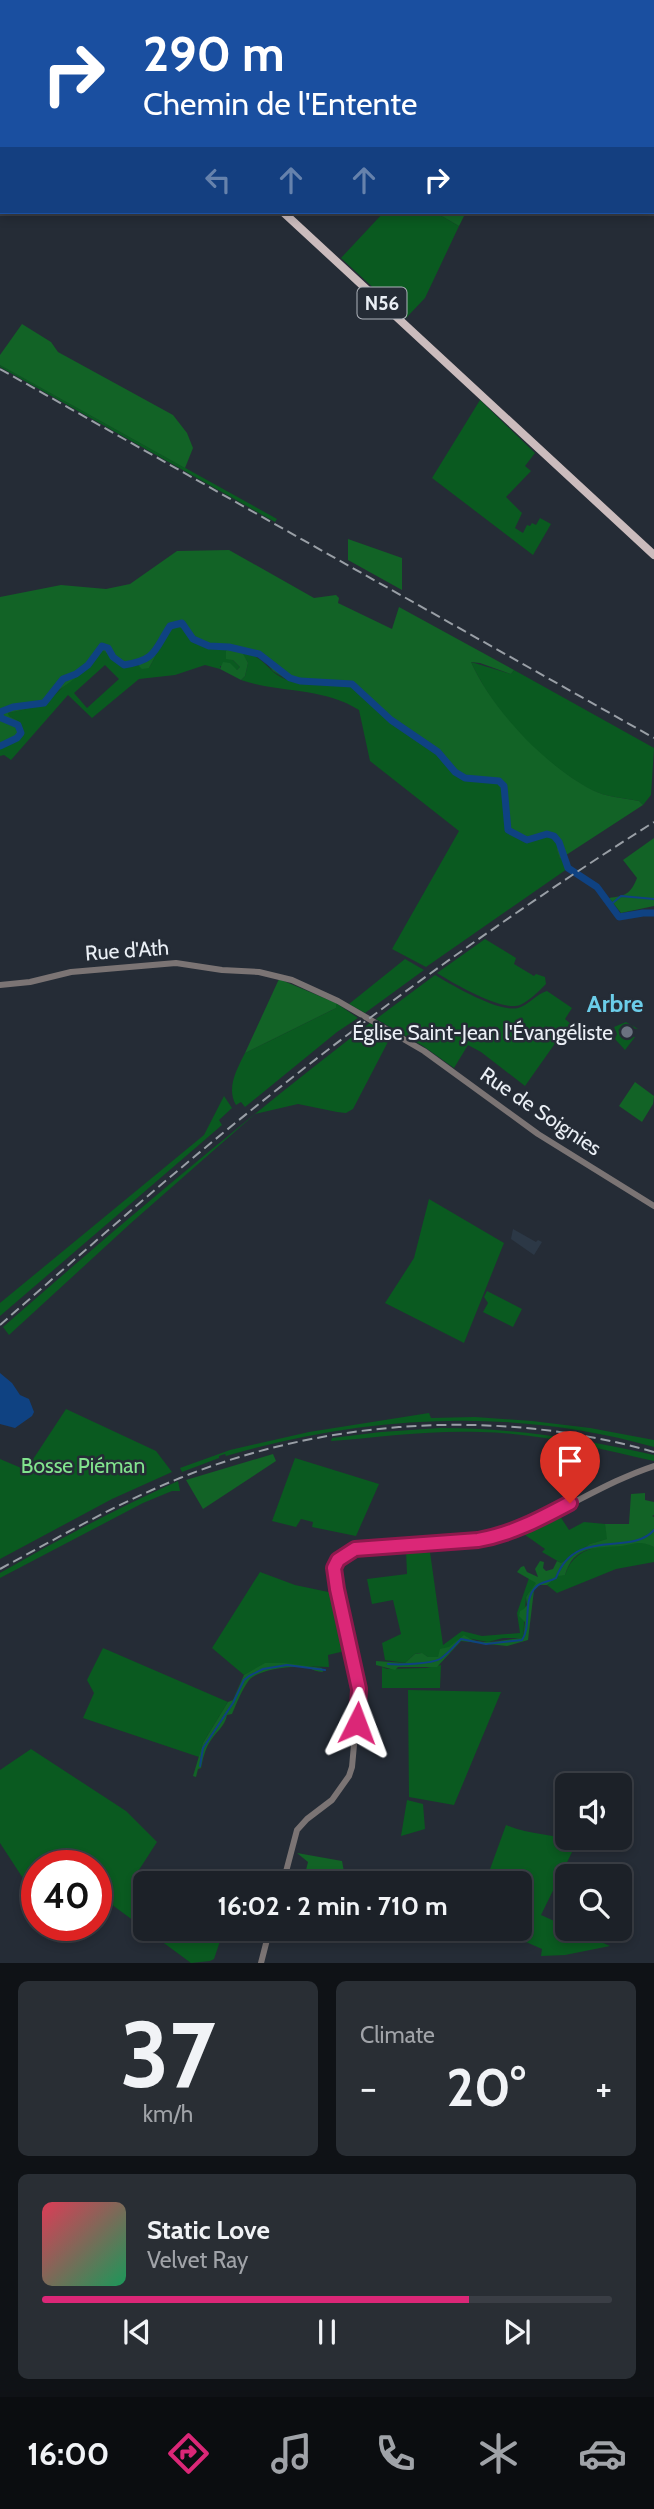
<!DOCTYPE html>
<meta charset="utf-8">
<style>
:root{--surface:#1c2128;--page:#292e34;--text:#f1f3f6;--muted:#a0a3a8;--line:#3a3e45;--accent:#db2777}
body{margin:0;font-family:Cabin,sans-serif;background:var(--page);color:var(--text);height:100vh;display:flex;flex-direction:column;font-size:26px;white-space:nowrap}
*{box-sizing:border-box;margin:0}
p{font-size:23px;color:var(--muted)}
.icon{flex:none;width:38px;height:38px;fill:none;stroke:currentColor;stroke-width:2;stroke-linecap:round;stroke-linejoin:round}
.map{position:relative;height:1963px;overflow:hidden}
.drawer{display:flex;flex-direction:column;gap:18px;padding:18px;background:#0f1216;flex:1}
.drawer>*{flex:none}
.guide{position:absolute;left:0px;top:0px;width:654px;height:214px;box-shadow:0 4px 10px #0003,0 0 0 2px var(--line);background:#1a4fa0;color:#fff;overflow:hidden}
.fabs{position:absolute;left:555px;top:1773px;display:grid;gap:14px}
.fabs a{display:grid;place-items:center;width:77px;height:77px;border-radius:10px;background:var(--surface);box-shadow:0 4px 10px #0003,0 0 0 2px var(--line);font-size:35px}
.speed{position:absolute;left:21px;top:1850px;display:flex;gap:14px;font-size:35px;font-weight:700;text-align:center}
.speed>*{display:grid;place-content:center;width:91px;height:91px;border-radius:50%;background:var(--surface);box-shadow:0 4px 10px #0003,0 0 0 2px var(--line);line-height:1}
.speed .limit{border:10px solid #d22;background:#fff;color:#111}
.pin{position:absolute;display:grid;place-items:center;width:60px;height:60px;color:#fff;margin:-72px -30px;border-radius:50% 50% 50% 0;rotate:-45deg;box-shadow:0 0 7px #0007}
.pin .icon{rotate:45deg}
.me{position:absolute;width:77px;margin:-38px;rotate:3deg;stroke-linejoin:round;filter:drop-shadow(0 0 5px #0008)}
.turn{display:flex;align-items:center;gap:24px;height:147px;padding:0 28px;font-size:32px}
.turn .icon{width:91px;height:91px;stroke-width:2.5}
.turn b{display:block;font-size:49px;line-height:60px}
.lanes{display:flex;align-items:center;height:66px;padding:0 28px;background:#0003;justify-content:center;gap:35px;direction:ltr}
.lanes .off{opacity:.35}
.big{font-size:52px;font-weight:700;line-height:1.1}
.drawer .widget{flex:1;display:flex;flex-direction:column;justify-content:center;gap:10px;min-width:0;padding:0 24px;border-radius:10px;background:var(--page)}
.drawer .dial{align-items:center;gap:0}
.dial b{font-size:91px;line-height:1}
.song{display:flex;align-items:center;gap:21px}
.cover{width:84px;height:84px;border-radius:10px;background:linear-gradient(135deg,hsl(350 70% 55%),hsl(150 70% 35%))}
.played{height:7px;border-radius:4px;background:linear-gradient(90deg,var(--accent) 75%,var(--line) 75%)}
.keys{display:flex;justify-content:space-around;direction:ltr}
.heat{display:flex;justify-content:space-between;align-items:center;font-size:38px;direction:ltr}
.drawer .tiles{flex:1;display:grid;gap:18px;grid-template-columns:1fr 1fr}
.widget:last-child{grid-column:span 2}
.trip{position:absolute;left:133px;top:1871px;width:399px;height:70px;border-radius:10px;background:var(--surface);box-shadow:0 4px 10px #0003,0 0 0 2px var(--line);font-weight:700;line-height:70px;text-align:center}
.tab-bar{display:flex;height:112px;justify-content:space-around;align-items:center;background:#0b0d10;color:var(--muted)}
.tab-bar .icon{width:49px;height:49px}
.tab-bar .on{color:var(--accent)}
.tab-bar b{font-size:32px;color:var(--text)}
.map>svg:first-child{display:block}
</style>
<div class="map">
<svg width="654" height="1963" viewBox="0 0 654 1963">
<rect width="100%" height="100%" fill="#252c36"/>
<!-- built -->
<path fill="#2c3846" d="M513 1229 536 1242 538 1240 542 1242 534 1255 511 1239Z"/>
<!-- green -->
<path fill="#0a5a20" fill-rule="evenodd" d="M521 0H636L638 2H523Z
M384 212H435L459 226 425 298 406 318 341 258Z
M0 365 277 519 275 522 0 367Z
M480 400 535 453 525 466 531 471 506 497 522 513 515 528 523 533 527 525 530 526 532 523 536 525 540 518 551 524 533 555 432 478Z
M175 627 181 628 210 645H230L233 660 240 667 237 670 220 666V669L205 665 175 675 139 679 92 718 68 695 11 760 4 755 0 756V747L17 739 20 722 9 716 8 713 44 705 101 651H104C128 675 121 660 149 668L166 636ZM105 665 119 679 87 708 74 693Z
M244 652C265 657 268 672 285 679 305 686 331 684 352 684L390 721 438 752 455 773 465 779 499 782 503 786 508 833 534 841C545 835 550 832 558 843L557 850 560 859 562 858 567 869 426 967 392 949 459 831 370 761 359 710C323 687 279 693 241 680L245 676 248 663 243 655Z
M471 662 511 674 514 670 654 748 651 795 643 805 639 801C624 798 605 797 591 790 543 764 493 712 471 662Z
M485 939 516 958 514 964 534 976 536 974 545 977 546 984C539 991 529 1001 520 1005 502 1012 453 983 437 973Z
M405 959 424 970 365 1013 349 1004Z
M435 975C452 985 499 1013 518 1008 529 1005 536 994 547 991L572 1008 565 1019 572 1025 559 1043 556 1042 525 1086 481 1052 468 1045 454 1068 423 1046 376 1019Z
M336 1003 358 1018 337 1032 245 1107 241 1102 236 1105C226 1088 237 1069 245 1053L336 1008Z
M626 1022 638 1029 625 1027 618 1030 623 1035 635 1037 625 1050 615 1039 617 1034 614 1027Z
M370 1023 391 1036 353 1109 346 1113 337 1112 298 1104 255 1114 131 1223 9 1335 3 1327C123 1222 244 1120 370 1023Z
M224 1096 232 1108 219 1120 222 1125 0 1316V1303L204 1135Z
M429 1199 504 1243 464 1343 385 1303 414 1258Z
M487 1291 522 1309 513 1327 483 1312 488 1303 484 1297Z
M66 1409 156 1451 172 1472 112 1499 0 1559V1459L26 1470Z
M429 1413 431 1418 475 1417 532 1421 590 1428 654 1440V1447C513 1407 366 1415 226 1456L225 1454 219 1456V1458L182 1472 180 1468 230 1450 309 1432Z
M440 1428C513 1428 583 1439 654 1455V1461C597 1448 539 1433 480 1432 431 1430 381 1437 331 1441L332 1438 381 1432Z
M295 1458 379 1484 356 1536 312 1527 313 1522 301 1519 296 1527 272 1521Z
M178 1481 180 1491H172L143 1503 0 1578V1573C58 1540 117 1508 178 1481Z
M558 1513 569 1530 584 1522 605 1524 608 1539 590 1544 561 1563 542 1552 545 1549 521 1532Z
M643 1542 654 1547V1562L616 1569 557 1593 547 1585 558 1575H565C576 1540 613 1547 643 1542Z
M427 1548V1553L430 1552 443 1645 462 1631 482 1636 520 1633 517 1613 529 1578 537 1583 526 1597 523 1638H503L488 1642 467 1638 455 1643 438 1657H428L421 1653 415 1654 405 1663 385 1660 382 1643 401 1634 393 1600 372 1604 367 1579 407 1574 406 1550Z
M260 1572 295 1585 333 1593 336 1596 349 1650 328 1655 329 1667 264 1665 244 1675 212 1648Z
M103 1648 228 1702 203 1743 199 1757 83 1718 94 1693 87 1680Z
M441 1665 440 1688H382V1667L387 1669 426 1668Z
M408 1690 501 1692 454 1805 409 1797Z
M31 1749 126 1811 157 1842 137 1873 153 1883H145V1928L224 1929 214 1959 210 1961 191 1963 96 1893V1866L60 1865 48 1857 43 1865 37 1866V1877L30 1889 0 1843V1770Z
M407 1800 423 1804 425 1829 401 1836Z
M506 1825C528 1835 554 1834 577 1842L541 1915 610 1946 565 1955 541 1956 542 1949 510 1935 513 1929 520 1928V1883H485Z"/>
<!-- forest -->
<path fill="#126326" d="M435 212H466L459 226Z
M22 324 51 342 58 352 173 415 187 433 193 448 185 468 0 365V355Z
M348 539 402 558V590L348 560Z
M229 550 314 598 336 595 339 598 338 603 392 629 399 607 514 670 511 674 480 663 471 662C492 710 546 766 592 790 605 797 624 798 639 801L643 805 560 859 557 850 558 842 554 836 547 834 534 841 513 835 508 824V806L504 786 499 781 465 778 455 772 438 752 391 720 353 684 286 679 273 671 259 654 240 648 248 663 245 676 241 680 220 669 223 662 230 663 237 670 240 667 233 660 226 659V651L230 646 210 645 181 628 175 627 166 636 149 668 142 669 138 665C118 668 117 664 104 651H101L89 668 59 690 44 705 8 713 9 716 20 722 23 729 17 739 0 747V597L61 585 106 589 130 584 177 551Z
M654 838V906L621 913 609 898C625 896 631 894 637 878L623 860Z
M279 979 336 1003V1008L245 1053Z
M635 1082 654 1096 653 1104 642 1122 619 1106Z
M273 1454 276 1461 203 1509 186 1480Z
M645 1493V1500L654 1502V1515L652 1516 654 1517V1547C639 1540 636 1544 621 1546 595 1548 574 1545 565 1575L558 1576 547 1585H540L534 1590 528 1640 507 1646 461 1641 437 1667H398L395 1670 376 1665V1661L405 1663 415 1654 422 1653 428 1657H438L440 1649 449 1647 464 1635C480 1648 504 1639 523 1638L525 1622 519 1616 520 1611 524 1609 527 1605 526 1597 536 1583 517 1572 521 1567 524 1566 527 1572 538 1577 535 1569 540 1561 544 1562 543 1568 546 1571 553 1569 557 1561 561 1563 590 1544 607 1539 605 1524H629L631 1494Z
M265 1663H285L322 1668 323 1672C317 1672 312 1669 308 1668 295 1664 257 1670 249 1680 241 1691 237 1703 232 1714L227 1715C225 1726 217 1731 211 1740 205 1748 203 1759 201 1768L198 1769 196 1777 193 1776 203 1743 228 1702 233 1700 244 1675Z
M297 1853 342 1861 346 1883 306 1870 308 1862Z"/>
<!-- water -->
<path fill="#0f4282" d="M0 1373 12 1383 20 1395 29 1399 34 1412 32 1416 15 1428 0 1424Z"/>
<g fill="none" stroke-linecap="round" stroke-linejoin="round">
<!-- stream -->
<path stroke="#0f4282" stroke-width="2" d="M609 906 621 896 654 899
M388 1664C399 1665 431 1664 440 1659 448 1654 454 1646 461 1639L486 1644 522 1640C532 1626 522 1600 536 1587 541 1581 550 1582 556 1578 575 1526 631 1557 654 1530
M200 1766 203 1748 233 1703 244 1680 249 1676 263 1669 287 1665 325 1670"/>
<!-- river -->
<path stroke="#0f4282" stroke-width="7" d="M0 712 13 707 44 703 63 679 76 674 88 665 102 646 108 648 113 657 124 665C156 660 154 651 170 626L182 623 193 639 209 646 229 647 259 654 290 678 300 681 352 684 391 720 438 752 455 772 465 778 499 781 504 786 508 830 527 840 547 834 554 836 559 842 568 868 597 887 619 917 643 913H654
M0 714 1 718 18 725 21 733 17 738 0 746"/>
<!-- tertiary -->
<path stroke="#7b7474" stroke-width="6" d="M14 2 15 0
M19 2 21 0
M0 32 2 28
M0 985 30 982 71 972 176 963 222 970 259 972 292 980 338 1001 424 1051 538 1134 654 1206
M283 1883 297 1830 307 1819 332 1800 349 1776 352 1767 359 1689 337 1589 334 1568 338 1560 355 1549 478 1540C541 1528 593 1486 654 1466
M261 1963 270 1928"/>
<!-- primary -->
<path stroke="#cbbcbd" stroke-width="8" d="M52 0 54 2
M283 212 654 555"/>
<!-- rail -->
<path stroke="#999fa6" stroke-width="2" stroke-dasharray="10 5" stroke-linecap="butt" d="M0 369 654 738
M0 1325C90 1246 180 1166 274 1092 396 995 523 905 654 822
M0 1569C59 1537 118 1503 180 1478 328 1418 501 1408 654 1452"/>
</g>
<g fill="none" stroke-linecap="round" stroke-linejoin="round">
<!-- route casing -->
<g stroke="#8e194d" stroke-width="18">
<path id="route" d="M357 1723 359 1689 337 1589 334 1568 338 1560 355 1549 478 1540C512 1534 540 1519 570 1503"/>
</g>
<!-- route -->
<use href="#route" stroke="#db2777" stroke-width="12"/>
</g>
<!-- markers -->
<circle fill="#6b7280" stroke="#252c36" stroke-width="2.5" cx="627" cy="1032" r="7"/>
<g text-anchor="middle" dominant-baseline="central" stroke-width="5" stroke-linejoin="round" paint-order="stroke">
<!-- shield labels -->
<rect fill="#252c36" stroke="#afb4bc" stroke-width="2" x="357.5" y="287.5" width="49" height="31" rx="5"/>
<g font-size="19" font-weight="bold" fill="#eaeff5">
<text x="382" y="303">N56</text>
</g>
<!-- street labels -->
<g font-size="21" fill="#eaeff5" stroke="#252c36">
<text transform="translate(127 950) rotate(-4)">Rue d'Ath</text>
<text transform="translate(541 1111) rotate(34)">Rue de Soignies</text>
</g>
<!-- poi labels -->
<g font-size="21" fill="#eaeff5" stroke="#252c36" text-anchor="end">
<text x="613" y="1032">Église Saint-Jean l'Évangéliste</text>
</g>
<!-- park labels -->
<g font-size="21" fill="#82e48e" stroke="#252c36">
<text x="83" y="1465">Bosse Piéman</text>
</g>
<!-- quarter labels -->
<g font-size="24" font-weight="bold" fill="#6bcde9" stroke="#252c36">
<text x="615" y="1003">Arbre</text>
</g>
</g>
</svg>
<div class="fabs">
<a><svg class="icon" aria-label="sound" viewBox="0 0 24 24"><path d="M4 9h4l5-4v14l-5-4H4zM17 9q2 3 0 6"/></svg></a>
<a><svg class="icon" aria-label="search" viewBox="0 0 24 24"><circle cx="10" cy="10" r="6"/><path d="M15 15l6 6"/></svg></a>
</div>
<div class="speed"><div class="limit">40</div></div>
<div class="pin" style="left:570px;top:1503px;background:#d93025"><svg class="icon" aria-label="arrive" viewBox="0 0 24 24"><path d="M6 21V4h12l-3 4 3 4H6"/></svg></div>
<svg class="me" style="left:357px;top:1723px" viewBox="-20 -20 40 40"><path d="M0-17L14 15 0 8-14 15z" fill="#db2777" stroke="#fff" stroke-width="4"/></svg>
<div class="trip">16:02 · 2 min · 710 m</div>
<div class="guide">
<div class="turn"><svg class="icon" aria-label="right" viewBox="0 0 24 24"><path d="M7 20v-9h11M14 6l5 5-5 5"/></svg><div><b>290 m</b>Chemin de l'Entente</div></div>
<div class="lanes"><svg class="icon off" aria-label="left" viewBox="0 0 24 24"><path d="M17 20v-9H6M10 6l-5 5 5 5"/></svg><svg class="icon off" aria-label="ahead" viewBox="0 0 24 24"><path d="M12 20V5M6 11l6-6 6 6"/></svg><svg class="icon off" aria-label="ahead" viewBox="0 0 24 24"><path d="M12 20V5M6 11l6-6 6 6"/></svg><svg class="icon" aria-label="right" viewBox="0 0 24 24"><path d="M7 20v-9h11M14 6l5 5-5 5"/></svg></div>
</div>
</div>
<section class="drawer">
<div class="tiles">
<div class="widget dial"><b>37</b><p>km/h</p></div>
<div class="widget"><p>Climate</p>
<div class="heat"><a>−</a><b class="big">20°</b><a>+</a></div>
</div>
<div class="widget">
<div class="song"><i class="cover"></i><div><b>Static Love</b><p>Velvet Ray</p></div></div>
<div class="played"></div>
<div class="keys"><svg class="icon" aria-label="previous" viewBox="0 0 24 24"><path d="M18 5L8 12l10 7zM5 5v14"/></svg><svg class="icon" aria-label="pause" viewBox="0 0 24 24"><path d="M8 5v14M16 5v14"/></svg><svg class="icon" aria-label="next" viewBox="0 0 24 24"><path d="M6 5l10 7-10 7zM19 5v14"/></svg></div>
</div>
</div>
</section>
<nav class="tab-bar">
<b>16:00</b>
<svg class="icon on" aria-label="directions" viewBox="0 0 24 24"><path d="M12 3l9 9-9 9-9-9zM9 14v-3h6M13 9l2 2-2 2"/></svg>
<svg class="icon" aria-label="music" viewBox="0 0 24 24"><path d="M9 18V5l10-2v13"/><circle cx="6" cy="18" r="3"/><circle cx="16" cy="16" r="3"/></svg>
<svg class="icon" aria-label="phone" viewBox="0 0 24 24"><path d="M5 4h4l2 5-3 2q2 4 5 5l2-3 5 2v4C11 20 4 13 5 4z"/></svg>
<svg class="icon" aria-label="climate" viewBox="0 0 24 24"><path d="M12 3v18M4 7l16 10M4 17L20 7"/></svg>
<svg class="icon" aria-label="car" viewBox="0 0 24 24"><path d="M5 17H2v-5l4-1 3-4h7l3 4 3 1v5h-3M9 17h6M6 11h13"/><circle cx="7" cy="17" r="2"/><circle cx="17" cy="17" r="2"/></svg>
</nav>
